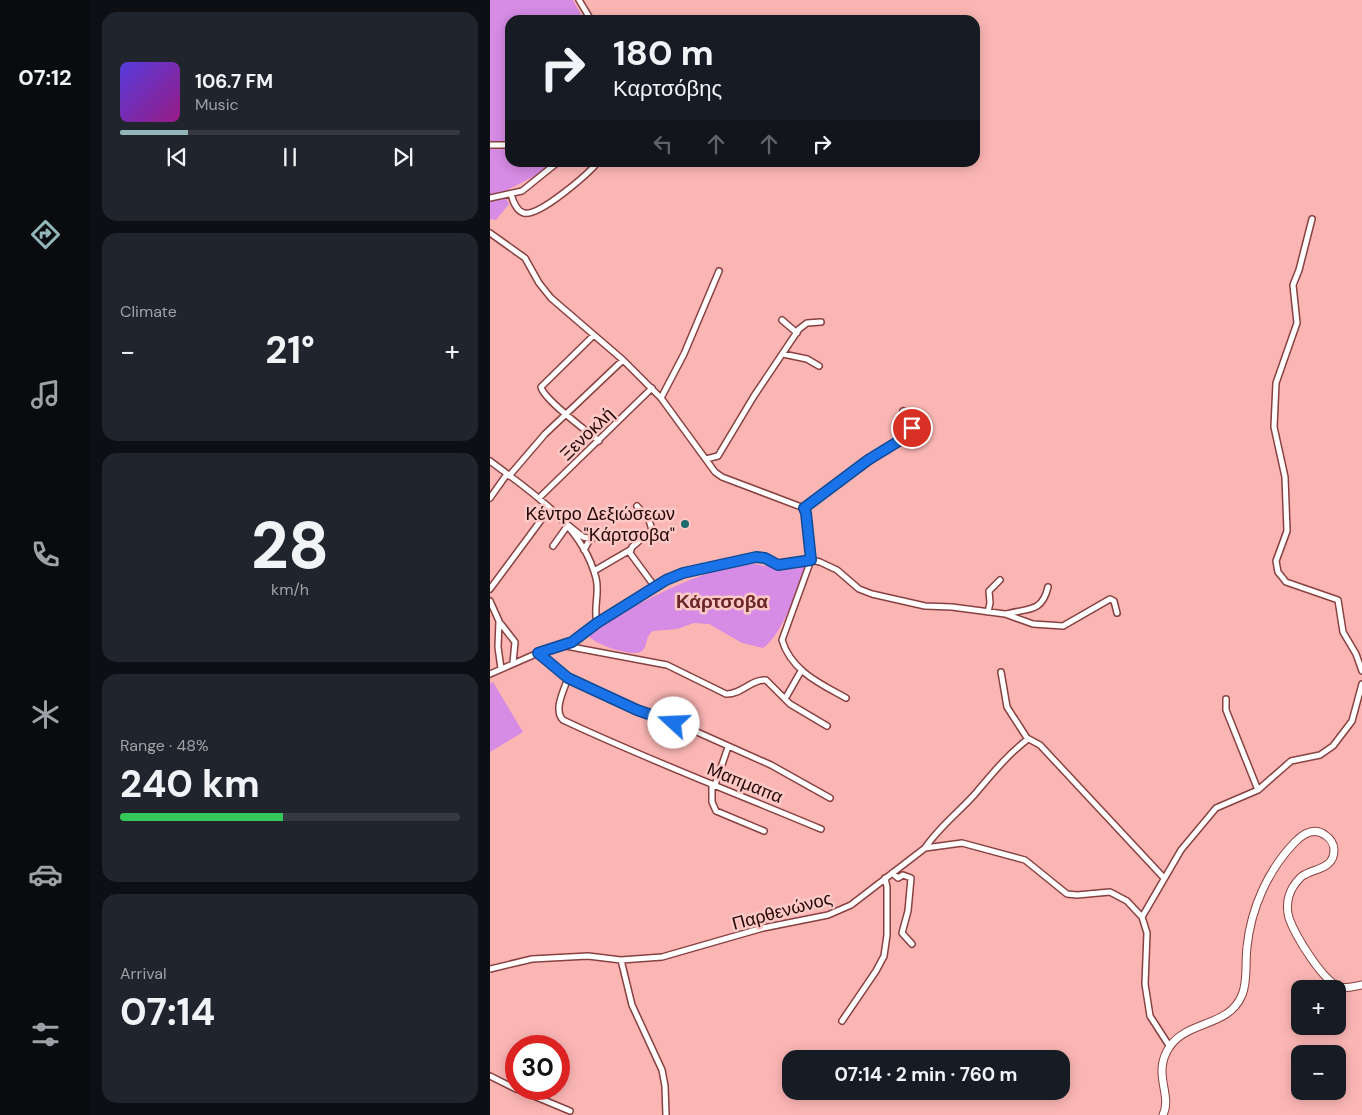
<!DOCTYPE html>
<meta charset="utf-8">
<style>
:root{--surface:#171b24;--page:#20242c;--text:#f1f3f6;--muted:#9ea1a6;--line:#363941;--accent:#91b5b9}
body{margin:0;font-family:"DM Sans",sans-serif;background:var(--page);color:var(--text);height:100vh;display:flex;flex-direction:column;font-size:19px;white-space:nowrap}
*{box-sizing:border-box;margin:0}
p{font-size:16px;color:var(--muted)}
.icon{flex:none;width:28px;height:28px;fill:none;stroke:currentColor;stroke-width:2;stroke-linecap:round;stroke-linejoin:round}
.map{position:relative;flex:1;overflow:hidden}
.side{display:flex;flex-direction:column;gap:12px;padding:12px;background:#0d0f14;width:400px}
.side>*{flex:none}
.guide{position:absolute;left:15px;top:15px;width:475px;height:152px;border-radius:15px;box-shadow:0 2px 12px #0003;background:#171b24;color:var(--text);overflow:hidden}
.buttons{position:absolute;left:801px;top:980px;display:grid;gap:10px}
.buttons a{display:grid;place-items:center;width:55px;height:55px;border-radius:10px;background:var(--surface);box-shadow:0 2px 12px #0003;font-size:25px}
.speed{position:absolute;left:15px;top:1035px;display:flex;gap:10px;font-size:25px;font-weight:700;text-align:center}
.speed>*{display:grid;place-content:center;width:65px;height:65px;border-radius:50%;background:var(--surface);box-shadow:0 2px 12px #0003;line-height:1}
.speed .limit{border:8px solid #d22;background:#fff;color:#111}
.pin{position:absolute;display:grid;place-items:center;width:42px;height:42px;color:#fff;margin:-21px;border:2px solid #fff;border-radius:50%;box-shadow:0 1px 5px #0007}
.me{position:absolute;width:55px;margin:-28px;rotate:290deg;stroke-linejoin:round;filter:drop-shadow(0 0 4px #0008)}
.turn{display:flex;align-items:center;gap:18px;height:105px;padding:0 25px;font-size:22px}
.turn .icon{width:65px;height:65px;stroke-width:2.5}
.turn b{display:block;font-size:35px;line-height:42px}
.lanes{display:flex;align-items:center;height:48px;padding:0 25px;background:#0003;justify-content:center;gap:25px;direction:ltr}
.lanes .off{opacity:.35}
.big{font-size:38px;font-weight:700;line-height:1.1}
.side .widget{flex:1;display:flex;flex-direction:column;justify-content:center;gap:8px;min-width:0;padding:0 18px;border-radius:15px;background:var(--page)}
.side .dial{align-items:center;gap:0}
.dial b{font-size:65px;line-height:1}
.song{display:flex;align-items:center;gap:15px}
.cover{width:60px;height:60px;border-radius:8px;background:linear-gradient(135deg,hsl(250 70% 55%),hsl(310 70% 35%))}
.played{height:5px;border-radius:2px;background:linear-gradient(90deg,var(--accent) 20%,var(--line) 20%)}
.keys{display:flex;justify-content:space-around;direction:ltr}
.heat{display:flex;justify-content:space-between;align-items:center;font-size:28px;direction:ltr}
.charge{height:8px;border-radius:4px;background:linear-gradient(90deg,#34c759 48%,var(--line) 0)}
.trip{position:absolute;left:292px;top:1050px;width:288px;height:50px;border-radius:15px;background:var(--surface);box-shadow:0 2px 12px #0003;font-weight:700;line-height:50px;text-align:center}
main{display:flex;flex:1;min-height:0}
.tab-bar{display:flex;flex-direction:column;width:90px;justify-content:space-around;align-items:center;background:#090b0e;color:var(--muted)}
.tab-bar .icon{width:35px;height:35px}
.tab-bar .active{color:var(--accent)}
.tab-bar b{font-size:22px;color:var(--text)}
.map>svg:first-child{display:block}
</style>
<main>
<nav class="tab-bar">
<b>07:12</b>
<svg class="icon active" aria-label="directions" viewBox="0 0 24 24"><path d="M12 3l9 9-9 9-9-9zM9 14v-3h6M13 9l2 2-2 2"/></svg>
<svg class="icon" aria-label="music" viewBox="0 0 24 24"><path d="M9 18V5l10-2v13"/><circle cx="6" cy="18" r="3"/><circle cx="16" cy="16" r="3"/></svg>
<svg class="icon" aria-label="phone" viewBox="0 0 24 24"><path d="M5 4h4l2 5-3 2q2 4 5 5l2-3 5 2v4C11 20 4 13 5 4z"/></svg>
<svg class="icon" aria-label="climate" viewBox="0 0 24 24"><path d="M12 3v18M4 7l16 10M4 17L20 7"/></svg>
<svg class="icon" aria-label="car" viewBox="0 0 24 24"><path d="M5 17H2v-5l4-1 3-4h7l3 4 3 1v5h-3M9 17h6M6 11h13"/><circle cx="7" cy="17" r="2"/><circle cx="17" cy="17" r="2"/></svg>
<svg class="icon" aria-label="filters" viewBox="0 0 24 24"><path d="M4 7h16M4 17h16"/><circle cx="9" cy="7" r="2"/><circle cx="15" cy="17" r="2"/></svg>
</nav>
<section class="side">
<div class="widget">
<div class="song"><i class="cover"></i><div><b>106.7 FM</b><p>Music</p></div></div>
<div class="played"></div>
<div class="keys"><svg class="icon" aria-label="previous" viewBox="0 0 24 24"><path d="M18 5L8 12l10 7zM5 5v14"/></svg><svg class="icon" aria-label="pause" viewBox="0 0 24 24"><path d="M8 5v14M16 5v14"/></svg><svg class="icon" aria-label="next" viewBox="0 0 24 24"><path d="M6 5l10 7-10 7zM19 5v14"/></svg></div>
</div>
<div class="widget"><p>Climate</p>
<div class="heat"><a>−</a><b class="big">21°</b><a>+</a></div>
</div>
<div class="widget dial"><b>28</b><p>km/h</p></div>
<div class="widget"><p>Range · 48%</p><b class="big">240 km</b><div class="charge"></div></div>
<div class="widget"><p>Arrival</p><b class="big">07:14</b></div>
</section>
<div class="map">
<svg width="872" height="1115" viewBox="0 0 872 1115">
<rect width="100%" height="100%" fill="#fbb6b4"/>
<!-- green -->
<path fill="#d68be4" d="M0 0H83L94 20H20V162L63 163 45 176 19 189 16 198 19 204 6 220 0 219Z
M264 564 282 567 316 566 315 573C305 594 292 635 273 648L252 643 219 624 204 623 187 629 163 631C155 636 158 646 152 651 143 658 103 644 98 635 112 621 130 615 147 605 183 586 224 567 264 564Z
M3 682 33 732 0 752V684Z"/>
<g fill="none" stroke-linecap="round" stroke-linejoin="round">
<!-- street casing -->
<g stroke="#894040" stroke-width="8">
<path id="street" d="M89 0 101 20
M0 145H20
M21 194C23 201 26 211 34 213 49 217 98 174 108 162
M0 198 32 191 68 162
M822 219 809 270 803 285 807 323 786 383 784 427 795 477 797 531 786 561 788 572 796 582 848 600 853 632 866 654 872 671
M0 233 35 258 49 283 61 298 133 360 171 398 225 472 232 477 314 508 316 513 321 560 292 640C301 671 331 684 356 698
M292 320 307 333
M104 335 51 387C54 400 97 431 109 441
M293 354 317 359 329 366
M171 398 194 354 229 271
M216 459 228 456 264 396 309 329 317 323 331 322
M0 461C41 492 92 524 106 578 110 594 103 607 107 623
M19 476 55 434 133 360
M0 498 17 474
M49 498 162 388
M147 506 159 520 162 530 142 547 140 553 165 587
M314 508 419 433 421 424 413 411
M78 525 93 537 102 539
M63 546 78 525
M94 550 99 541 109 533
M104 571 140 550
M0 589 60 508
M0 601 9 621 8 647 11 669
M498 612 500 603 499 591 510 580
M516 614C538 608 552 613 558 587
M11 624 25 642 23 663
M76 646 177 665 236 694C251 695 261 679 276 680L300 704 337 726
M48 653 78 678 147 710 198 728 281 765 340 798
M511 672 517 707 537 738 550 745 674 878
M0 674 48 653 82 643 107 623 176 580 193 573 265 557 275 558 288 565 321 560 330 562 347 570 369 589 382 594 435 606 462 607 515 614 543 624 573 626 620 599 624 601 627 613
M78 678C74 690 63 710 73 720 158 760 245 793 331 829
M295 699 311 671
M736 699V710L768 790
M222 784V802L226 811 274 831
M225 785 238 747
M435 848C449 827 468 813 485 794 502 774 517 755 538 739
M402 873 408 878 413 875 421 878 418 911 412 933 422 944
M652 917 691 850 726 808 768 790 801 761 830 755 843 746 862 721 872 684
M131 960 142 1005 172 1070 175 1086 176 1115
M0 969 42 959 98 956 131 960 172 957 273 928 338 915 361 905 435 848 472 843 535 860 577 894 587 895 620 892 637 901 652 917 657 933 655 984 660 1016 680 1047
M352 1021 386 971 394 956 397 935V887L395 878
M0 1076 26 1089
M27 1089 80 1111"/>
</g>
<!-- secondary casing -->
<g stroke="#894040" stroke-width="9">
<path id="secondary" d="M673 1115C683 1094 661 1074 680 1046 699 1020 739 1027 752 995 758 981 755 962 757 947 761 908 778 870 805 842 813 834 824 827 835 835 840 838 844 844 844 850 844 870 823 868 811 877 806 882 801 889 799 896 797 903 797 911 799 918 805 935 833 982 850 987 857 989 865 986 872 985"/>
</g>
<!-- street -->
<use href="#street" stroke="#fff" stroke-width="5"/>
<!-- secondary -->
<use href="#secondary" stroke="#fff" stroke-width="7"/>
</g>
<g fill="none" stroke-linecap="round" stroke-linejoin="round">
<!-- route casing -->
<g stroke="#114b97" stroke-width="12">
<path id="route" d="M184 723 147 710 78 678 48 653 82 642 107 623 176 580 193 573 266 557 275 558 288 565 321 560 316 513 314 508 378 460 409 441 422 428"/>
</g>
<!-- route -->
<use href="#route" stroke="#1a73e8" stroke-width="9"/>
</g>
<!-- markers -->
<circle fill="#1c696e" stroke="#fdc9c6" stroke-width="2" cx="195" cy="524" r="5"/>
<g text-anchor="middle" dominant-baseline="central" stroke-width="5" stroke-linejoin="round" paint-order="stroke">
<!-- street labels -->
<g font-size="18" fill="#240708" stroke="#fdc9c6">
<text transform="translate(97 434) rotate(-44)">Ξενοκλή</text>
<text transform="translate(255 783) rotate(22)">Μαπμαπα</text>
<text transform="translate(292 911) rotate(-15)">Παρθενώνος</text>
</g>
<!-- poi labels -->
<g font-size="18" fill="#240708" stroke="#fdc9c6" text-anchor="end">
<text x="185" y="514">Κέντρο Δεξιώσεων<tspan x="185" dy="21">"Κάρτσοβα"</tspan></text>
</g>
<!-- neighbourhood labels -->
<g font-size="19" font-weight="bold" fill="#6b2528" stroke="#fdc9c6">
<text x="232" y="601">Κάρτσοβα</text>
</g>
</g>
</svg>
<div class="buttons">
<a>+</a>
<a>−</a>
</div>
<div class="speed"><div class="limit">30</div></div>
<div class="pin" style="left:422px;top:428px;background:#d93025"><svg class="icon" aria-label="arrive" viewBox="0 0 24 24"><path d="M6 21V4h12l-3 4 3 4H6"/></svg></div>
<svg class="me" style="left:184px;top:723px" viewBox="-20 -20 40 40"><circle r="19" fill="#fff"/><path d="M0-13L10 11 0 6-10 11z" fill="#1a73e8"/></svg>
<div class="trip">07:14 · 2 min · 760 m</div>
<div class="guide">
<div class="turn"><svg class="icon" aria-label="right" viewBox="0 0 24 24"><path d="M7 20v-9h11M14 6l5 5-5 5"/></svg><div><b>180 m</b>Καρτσόβης</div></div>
<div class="lanes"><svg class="icon off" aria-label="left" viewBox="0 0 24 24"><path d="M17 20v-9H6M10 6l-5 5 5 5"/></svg><svg class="icon off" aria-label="ahead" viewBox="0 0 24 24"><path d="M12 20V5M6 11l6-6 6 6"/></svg><svg class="icon off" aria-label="ahead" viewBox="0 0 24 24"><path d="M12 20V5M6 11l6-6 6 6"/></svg><svg class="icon" aria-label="right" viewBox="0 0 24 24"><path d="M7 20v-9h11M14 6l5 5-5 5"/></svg></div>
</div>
</div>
</main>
